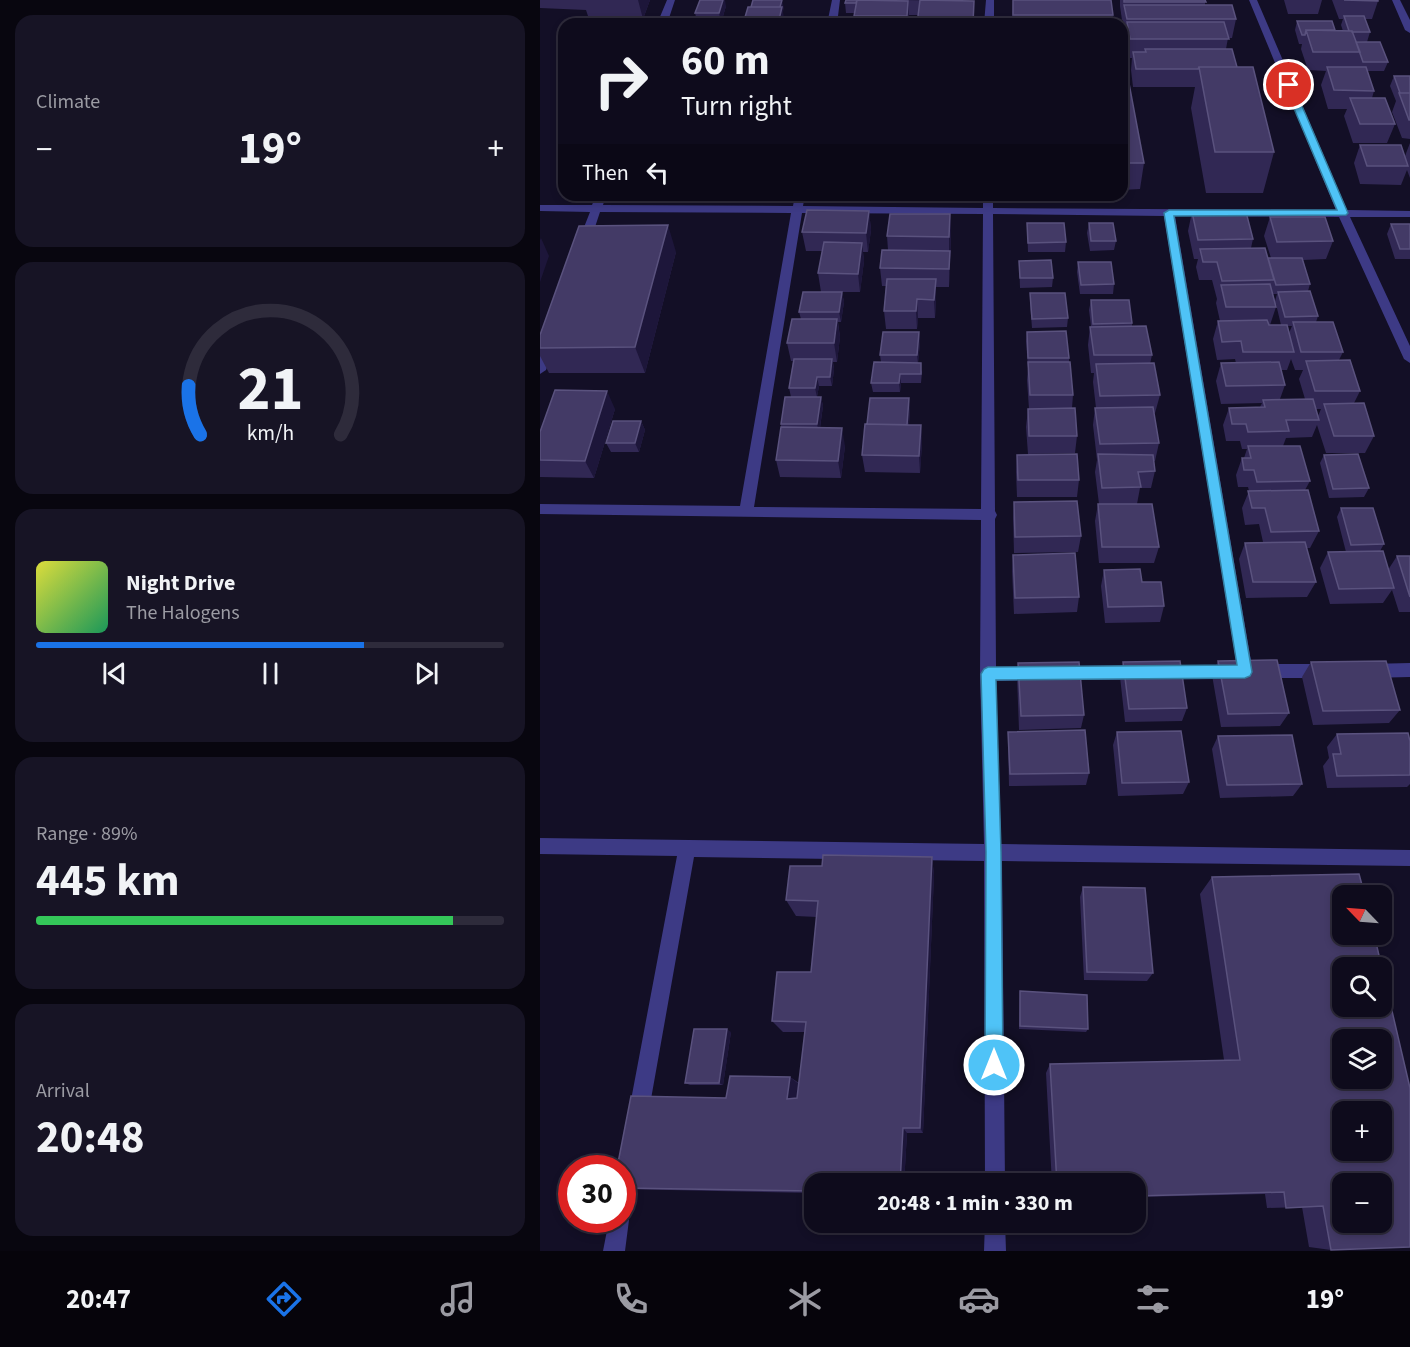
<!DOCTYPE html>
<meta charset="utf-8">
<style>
:root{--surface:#0e0b1c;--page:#171425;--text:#f1f3f6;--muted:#9b9ba3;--line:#2e2b3b;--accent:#1a73e8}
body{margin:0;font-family:"Source Sans 3",sans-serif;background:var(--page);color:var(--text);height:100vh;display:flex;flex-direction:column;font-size:22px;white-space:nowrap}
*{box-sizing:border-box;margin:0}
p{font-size:20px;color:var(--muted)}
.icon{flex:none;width:33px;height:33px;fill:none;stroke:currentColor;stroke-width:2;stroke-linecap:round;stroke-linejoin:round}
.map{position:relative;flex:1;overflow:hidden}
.sheet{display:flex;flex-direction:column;gap:15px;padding:15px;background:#08060f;width:540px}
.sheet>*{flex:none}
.banner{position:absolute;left:18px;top:18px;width:570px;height:183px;border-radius:18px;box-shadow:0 3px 9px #0003,0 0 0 2px var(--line);background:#0e0b1c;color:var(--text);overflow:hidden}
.needle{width:39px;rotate:295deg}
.fabs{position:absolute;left:792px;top:885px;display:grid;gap:12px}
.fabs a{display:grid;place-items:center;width:60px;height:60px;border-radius:12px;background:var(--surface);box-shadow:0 3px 9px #0003,0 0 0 2px var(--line);font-size:30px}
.speed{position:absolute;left:18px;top:1155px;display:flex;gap:12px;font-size:30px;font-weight:700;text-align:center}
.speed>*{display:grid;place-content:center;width:78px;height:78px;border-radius:50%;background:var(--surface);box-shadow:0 3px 9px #0003,0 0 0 2px var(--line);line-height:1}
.speed .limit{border:9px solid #d22;background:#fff;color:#111}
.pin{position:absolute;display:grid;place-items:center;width:51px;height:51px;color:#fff;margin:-26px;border:3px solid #fff;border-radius:50%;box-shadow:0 2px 6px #0007}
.me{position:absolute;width:66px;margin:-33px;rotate:0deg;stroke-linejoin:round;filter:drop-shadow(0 0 4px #0008)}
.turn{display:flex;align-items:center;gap:21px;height:126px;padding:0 24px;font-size:27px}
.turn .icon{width:78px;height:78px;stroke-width:2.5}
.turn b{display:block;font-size:42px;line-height:51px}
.then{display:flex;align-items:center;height:57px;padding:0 24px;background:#0003;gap:12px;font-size:22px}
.big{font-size:45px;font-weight:700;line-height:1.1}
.sheet .card{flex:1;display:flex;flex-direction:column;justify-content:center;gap:9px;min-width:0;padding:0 21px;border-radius:18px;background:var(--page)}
.sheet .dial{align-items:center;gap:0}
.dial svg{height:156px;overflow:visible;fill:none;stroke:var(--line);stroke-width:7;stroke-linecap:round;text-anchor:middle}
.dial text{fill:var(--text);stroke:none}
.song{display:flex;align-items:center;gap:18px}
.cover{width:72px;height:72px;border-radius:9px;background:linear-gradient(135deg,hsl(60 70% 55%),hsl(150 70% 35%))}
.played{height:6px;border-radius:3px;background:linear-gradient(90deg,var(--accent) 70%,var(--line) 70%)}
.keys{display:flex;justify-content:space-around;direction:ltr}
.heat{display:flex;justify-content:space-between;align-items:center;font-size:33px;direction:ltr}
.charge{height:9px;border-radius:4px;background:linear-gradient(90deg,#34c759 89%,var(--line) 0)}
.trip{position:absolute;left:264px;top:1173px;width:342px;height:60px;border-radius:18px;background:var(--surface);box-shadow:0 3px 9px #0003,0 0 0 2px var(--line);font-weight:700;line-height:60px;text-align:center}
.menu{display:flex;height:96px;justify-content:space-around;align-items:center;background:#06040b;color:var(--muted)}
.menu .icon{width:42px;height:42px}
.menu .on{color:var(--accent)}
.menu b{font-size:27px;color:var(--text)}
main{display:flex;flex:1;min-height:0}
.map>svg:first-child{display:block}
</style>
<main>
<section class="sheet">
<div class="card"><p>Climate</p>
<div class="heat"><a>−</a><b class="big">19°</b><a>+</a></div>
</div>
<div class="card dial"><svg viewBox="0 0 100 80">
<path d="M14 69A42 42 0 1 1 86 69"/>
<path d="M14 69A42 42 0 0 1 8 44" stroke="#1a73e8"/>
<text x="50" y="56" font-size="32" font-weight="700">21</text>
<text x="50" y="72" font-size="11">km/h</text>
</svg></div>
<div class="card">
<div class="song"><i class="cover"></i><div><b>Night Drive</b><p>The Halogens</p></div></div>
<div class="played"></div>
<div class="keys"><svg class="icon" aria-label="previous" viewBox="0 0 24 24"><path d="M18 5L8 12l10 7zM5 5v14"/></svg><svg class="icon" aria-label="pause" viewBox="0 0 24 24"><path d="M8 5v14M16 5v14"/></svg><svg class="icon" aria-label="next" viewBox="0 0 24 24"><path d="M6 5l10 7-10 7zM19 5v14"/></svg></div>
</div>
<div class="card"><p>Range · 89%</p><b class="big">445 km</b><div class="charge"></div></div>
<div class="card"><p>Arrival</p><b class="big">20:48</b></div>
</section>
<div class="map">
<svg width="870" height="1251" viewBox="0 0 870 1251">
<rect width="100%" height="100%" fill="#130f26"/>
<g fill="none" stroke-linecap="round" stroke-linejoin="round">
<!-- minor -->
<path fill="#3d3a85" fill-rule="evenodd" d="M127 0H135L127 24H117Z
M292 0H300L297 24H287Z
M446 0H454V24H444Z
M709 0H717L807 210 870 211V217H810L870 346V363L864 359 799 217 635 216 712 667 718 664H784L789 666 792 671 789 676 784 678H718L712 674 705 679 698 674 691 679 520 680 515 678 512 673 515 668 520 666 691 665 697 667 624 216 453 214 455 511 457 515 455 519 456 667 496 666 501 668 504 673 501 678 496 680 456 681 461 844 870 850V866L462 861 465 1184H445L444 861 154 857 108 1116 105 1123 98 1126 91 1123 88 1116 137 856 0 854V838L444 844 440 674 441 520 0 514V504L200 506 251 213 60 212 49 245 43 249 37 245 50 212 0 211V205H52L56 195H66L63 205 253 206 255 195H265L263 206 443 208V195H453V208L796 210ZM262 213 443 214 441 509 214 507Z
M852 0H860L870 20V33L865 30Z
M9 340 15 344 6 370 0 374V352L5 341Z
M870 663V677L829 678 824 676 821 671 824 666 829 664Z
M88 1159 95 1162C101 1175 95 1196 89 1209L84 1212 89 1220 85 1251H63L69 1220H82V1168H78L81 1162Z
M445 1222H465L466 1251H444Z"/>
</g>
<!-- wall -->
<path fill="#312854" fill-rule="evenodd" d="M0 0H110L103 19H49L46 10 0 8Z
M362 0 434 1 433 24H377L378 15H369V24H315V13H306L305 3Z
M473 0 573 15 572 24H472Z
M580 0H665V5L696 19 692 38H688L686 49 697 67 734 152 723 193H666L651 108 655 87H593L591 70 592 58H587L582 24 583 20H582L580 6Z
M744 0H782L778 14H748Z
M792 0H838V1L832 19H825L830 32 827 42 816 41 848 62 844 71H827L834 91 832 98 855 124 847 143H813L804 116 807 109H788L781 85 786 71 768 70 761 49 762 44H759L755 30 757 21 795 30 803 31 801 25 803 19H799Z
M186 6 181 23H173V24H145L156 17 155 13Z
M582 55 585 69 584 78 604 163 600 189 582 190Z
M854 76H870V139L862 138 852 112 856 101 850 86Z
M870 143V178L867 170 861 185 820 184 814 163 820 145 865 156Z
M329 211 331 230 328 252H323L324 261 320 292H281L278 273 282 251H266L262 232Z
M652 212 713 239 711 248 728 259 731 258 724 236 730 217 793 241 786 259 763 260 770 284 768 291 778 316 776 322 803 352 799 360 820 391 814 403 834 436 825 453H786L777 425 772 437 746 438 743 446 770 481 765 490 779 531 770 548H766L776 582 767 597 706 598 699 559 705 543 723 542 719 524 705 525 702 508 709 491 708 487H698L696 475 702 458H704L707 449H702L700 441H686L683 425 689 408 720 407 722 403 681 404 676 381 681 363H696L695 359 677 360 673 339 678 321H680L676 303 677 299 672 280H659L656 267 658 259H654L648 231ZM733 294H737L735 301ZM736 304 741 325H730L736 307ZM747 326H752L749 333ZM751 359 755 370H763L759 379 765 399H740L745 385 741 370H747ZM776 409H781L778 416Z
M487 223 526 242 525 252H488Z
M549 223 576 241 574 250 550 251 547 233Z
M851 224H870V259H855L847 234Z
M411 233 409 287H396V298L395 318H378L377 329H346L344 311 346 286H342L340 268 348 250 347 236Z
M136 252 105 373H9L0 356V335Z
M479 261 513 278 512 287 480 288Z
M538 262 574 284 573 294H540L537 272Z
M302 292 304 302 301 322H298L300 337 297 362H293L294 369 292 386H279L277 397H281L283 406 280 428 305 446 301 478 240 477 236 460 241 427V424L251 397 249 388 253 361H251L247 343 261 319 259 312Z
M490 293 528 318 527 327 492 328 490 303Z
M551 300 592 323V326L612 355 610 364 620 395 615 413H614L619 443 615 461H614L615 471 611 488H600L597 504 619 547 614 563H559L555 521 558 504H559L555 472 557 460 553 425 555 408H556L553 382 554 373H551L548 345 550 327 551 326 549 310Z
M379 332 380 342 378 363 382 372 381 383H361L360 392H333L331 383 341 362 340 355Z
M487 332 529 358V362L533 395 532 408 537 436 535 453 488 454 486 427 488 409H489L487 380 488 368 486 341Z
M370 407 369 425H381L382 443 380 473 325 472 322 455 327 424Z
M75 409 54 478 0 477V432Z
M101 421 105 430 99 452H71L66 443Z
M477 455 539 480 537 497H477L476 472Z
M784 455 829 488 824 497 789 498 780 463Z
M474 502 541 536 538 552 474 553 473 518Z
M801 508 844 544 840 551 848 570 857 556H870V612H859L852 590 843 603 790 604 780 568 788 552H806L797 517Z
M473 555 539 597 537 612 474 614 472 571Z
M564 570 602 582 624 606 620 622 565 623 561 586Z
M678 661 749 713 740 726 681 727 672 675Z
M583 662 647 708 642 721 585 722 580 677Z
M771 662 860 710 849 723 773 725 762 677Z
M478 663 544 715 541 728 479 730 477 677Z
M468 732 549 773 546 785 469 786 468 745Z
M577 732 649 782 643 794 578 796 573 745Z
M797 734 870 741V784L867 787 787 788 783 766 789 758 787 747Z
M678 736 762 784 753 796 680 798 672 749Z
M392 857 394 875 383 1133H367L364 1184H274V1193L82 1189V1168L186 1098 250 1077 259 1083 265 1032H243L232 1021 271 972 277 917 256 916 246 900 282 866Z
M819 874 791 1250 769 1247 762 1207 727 1208 725 1194 596 1197V1184H512L506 1073 510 1064 684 1060 660 894 672 877Z
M543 887 613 973 607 981 544 980 540 897Z
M480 991 548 1029 546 1032 479 1029Z
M191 1032 183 1085H150L145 1083Z"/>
<!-- shaded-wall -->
<path fill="#1d163a" d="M98 0H110L103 19Z
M183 0H185L186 6 181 23 179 13Z
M242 0 244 8 243 12 245 24H238L239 12Z
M368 1 369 19V24H367V16Z
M329 211 331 230 328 252 326 233Z
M410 214 411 233 409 287V237Z
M128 225 136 252 105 373 95 347Z
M1 238 9 256 0 282V240Z
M322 243 324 261 320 292 318 274Z
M396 279V298L395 318 394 300Z
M302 292 304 302 301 322 299 312Z
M377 299 378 318 377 329 376 311Z
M297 319 300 337 297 362 294 343Z
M379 332 380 342 378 364 377 355Z
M292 359 294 369 292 386 290 377Z
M360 374 361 383 360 392 359 383Z
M277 377 279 386 277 397 275 388Z
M67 391 75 409 54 478 45 461Z
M281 397 283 406 279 433 277 424Z
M369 398 370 407 368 435 367 426Z
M101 421 105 430 99 452 95 443Z
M381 425 382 443 380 473 379 456Z
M302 428 305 446 301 478 298 461Z
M392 857 394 875 383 1133 380 1128Z
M187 1029 191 1032 183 1085 179 1083Z
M250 1077 260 1085 258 1105 247 1099Z
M363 1128 367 1133 364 1184H360Z"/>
<!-- building -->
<path fill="#433a66" stroke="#5a527e" stroke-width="1.5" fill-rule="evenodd" d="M160 0H183L179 13H155Z
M213 0H242L240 7H211Z
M306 0H342H317L316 3H305Z
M317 0 368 1 367 16H314Z
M380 0 434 1 433 24H377Z
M473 0H571L573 15H473Z
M584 0H665L666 2H584Z
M804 0H838V1Z
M584 5H692L696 19H587Z
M208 7H242L238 24H203Z
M804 16H824L830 32H812V31H809Z
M147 17 172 18 170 24H145Z
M487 20H511V24H487Z
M757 21H792L795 30H766L765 35H762Z
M587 22H684L689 39H590Z
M766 30 812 31 820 52H773Z
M816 42H840L848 62H823Z
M605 49H692L697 67H659L658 69H596L593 52H606Z
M582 55H583L585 69H582Z
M659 67H713L734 152H675Z
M787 67H826L834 91 794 90Z
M854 76H870V93H860Z
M582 78H588L604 163H582Z
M859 93H870V120H869Z
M810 98H845L855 124H820Z
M820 145H861L868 166H827Z
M267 210 329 211 326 233 262 232Z
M652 212H706L713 239 658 240Z
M350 214H410L409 237 347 236Z
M730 217H785L793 241 737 242Z
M487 223H524L526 242 488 243Z
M549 223H573L576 241H551Z
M851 224H870V249H860Z
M128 225 95 347 0 348V335L39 226Z
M284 242 322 243 318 274 278 273Z
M725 248 734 280 682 281 677 262H663L660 249Z
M342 250 410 251 409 269 340 268Z
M728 258H762L770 284 736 285Z
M511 260 513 278H480L479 261Z
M538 262H571L574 284 541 285Z
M347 279H396L394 300 377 299 376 311H344Z
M730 284 736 307H686L681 285Z
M770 291 778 316 745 317 738 292Z
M263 292H302L299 312H259Z
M490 293H525L528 318 492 319Z
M551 300H589L592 323 553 324Z
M252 319H297L294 343H247Z
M727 320 729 325H747L754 352H703L701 341 682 342 678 321Z
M753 322H793L803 352H761Z
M606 326 612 355H554L550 327Z
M526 331 529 358H488L487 332Z
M343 332H379L377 355H340Z
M254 359H292L290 377H277L275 388H249Z
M810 360 820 391H775L766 361Z
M334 362 381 363V374H360L359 383H331Z
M488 362H530L533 395H490Z
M739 362 745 385 686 386 681 363Z
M614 363 620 395 560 396 556 364Z
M15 390 67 391 45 461 0 460V432Z
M245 397H281L277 424H241Z
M330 398H369L367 425 327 424Z
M773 399 779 420H746L749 431 708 432 706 424H692L689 408 725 407 723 400Z
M824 403 834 436H794L784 404Z
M613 407 619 443 560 444 555 408Z
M535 408 537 436H489L488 409Z
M73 421H101L95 443H66Z
M325 424 381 425 379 456 322 455Z
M241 427 302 428 298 461 236 460Z
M708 446H760L770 481 717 482 714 470H704L702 458H711Z
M537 454 539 480H478L477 455Z
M558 454 613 455 615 471 598 472 601 487 562 488Z
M818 454 829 488 793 489 784 455Z
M768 490 779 531 731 532 725 508H712L708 491Z
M537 501 541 536 475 537 474 502Z
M558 504H612L619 547H562Z
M801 508H833L844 544 811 545Z
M765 542 776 582H713L705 543Z
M843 551 854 588 799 589 788 552Z
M535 553 539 597 475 598 473 555Z
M857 556H870V597Z
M600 569 602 582H621L624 606 568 607 564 570Z
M737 660 749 713 688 714 678 661Z
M640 661 647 708 589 709 583 662Z
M846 661 860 710 783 711 771 662Z
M539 662 544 715 481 716 478 663Z
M545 730 549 773 470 774 468 732Z
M641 731 649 782 582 783 577 732Z
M868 733 870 741V775L797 776 793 754H801L797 734Z
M752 735 762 784 687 785 678 736Z
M283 855 392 857 380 1128H363L360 1184H274V1191L82 1188V1168H77L91 1096 186 1098 190 1076 250 1077 247 1099 257 1098 266 1022 232 1021 237 972H271L278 901 246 900 250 866H282Z
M819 874 825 896H802V934H834L870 1088V1247L791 1250 783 1206 746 1208 744 1192 596 1196V1184H517L510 1064 700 1060 672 877ZM802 968H842V1006H802ZM802 1040H842V1078H802ZM802 1112H842V1150H802ZM802 1184H842V1222H802Z
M543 887 605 888 613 973 547 972Z
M480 991 547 995 548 1029 480 1026Z
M154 1029H187L179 1083H145Z"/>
<!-- route -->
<path fill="#4fc3f7" stroke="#337fa1" stroke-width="1.5" d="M746 83 753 85 808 213 806 215 634 216 712 672 710 676 705 678 456 680 461 852 463 1065 460 1071 454 1074 448 1071 445 1065 446 852 441 674 444 669 448 667 697 665 624 213 629 210H797L744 85Z"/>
</svg>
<div class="fabs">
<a><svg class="needle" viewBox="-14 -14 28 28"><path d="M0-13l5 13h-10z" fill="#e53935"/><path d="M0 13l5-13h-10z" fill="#9b9ba3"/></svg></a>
<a><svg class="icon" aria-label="search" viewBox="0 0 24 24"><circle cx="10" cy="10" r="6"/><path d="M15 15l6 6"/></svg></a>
<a><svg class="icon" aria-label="layers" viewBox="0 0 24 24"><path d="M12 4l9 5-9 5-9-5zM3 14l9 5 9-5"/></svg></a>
<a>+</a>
<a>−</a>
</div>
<div class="speed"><div class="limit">30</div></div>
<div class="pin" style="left:749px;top:85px;background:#d93025"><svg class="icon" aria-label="arrive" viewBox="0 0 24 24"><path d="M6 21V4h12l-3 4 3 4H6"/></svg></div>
<svg class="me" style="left:454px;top:1065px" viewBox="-20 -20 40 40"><circle r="17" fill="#4fc3f7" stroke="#fff" stroke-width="3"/><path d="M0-11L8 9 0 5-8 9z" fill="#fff"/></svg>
<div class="trip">20:48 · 1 min · 330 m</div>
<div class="banner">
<div class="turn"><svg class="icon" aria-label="right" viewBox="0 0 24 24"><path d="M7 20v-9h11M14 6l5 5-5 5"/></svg><div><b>60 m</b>Turn right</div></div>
<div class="then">Then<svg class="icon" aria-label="left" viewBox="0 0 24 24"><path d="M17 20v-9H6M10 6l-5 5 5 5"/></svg></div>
</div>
</div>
</main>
<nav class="menu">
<b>20:47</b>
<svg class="icon on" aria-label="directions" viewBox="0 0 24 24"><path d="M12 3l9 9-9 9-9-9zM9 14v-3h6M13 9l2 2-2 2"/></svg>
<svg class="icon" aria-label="music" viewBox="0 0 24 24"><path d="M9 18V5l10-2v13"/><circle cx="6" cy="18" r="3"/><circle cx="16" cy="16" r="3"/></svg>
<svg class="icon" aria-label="phone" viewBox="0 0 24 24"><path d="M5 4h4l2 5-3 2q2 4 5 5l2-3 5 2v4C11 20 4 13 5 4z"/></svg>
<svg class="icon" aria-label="climate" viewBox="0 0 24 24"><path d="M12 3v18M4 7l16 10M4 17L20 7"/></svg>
<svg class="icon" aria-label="car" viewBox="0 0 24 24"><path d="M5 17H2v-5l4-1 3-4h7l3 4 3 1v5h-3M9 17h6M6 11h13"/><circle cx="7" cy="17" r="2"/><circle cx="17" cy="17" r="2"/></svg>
<svg class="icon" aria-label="filters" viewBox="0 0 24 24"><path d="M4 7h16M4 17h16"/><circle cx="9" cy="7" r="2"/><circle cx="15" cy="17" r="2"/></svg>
<b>19°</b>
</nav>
